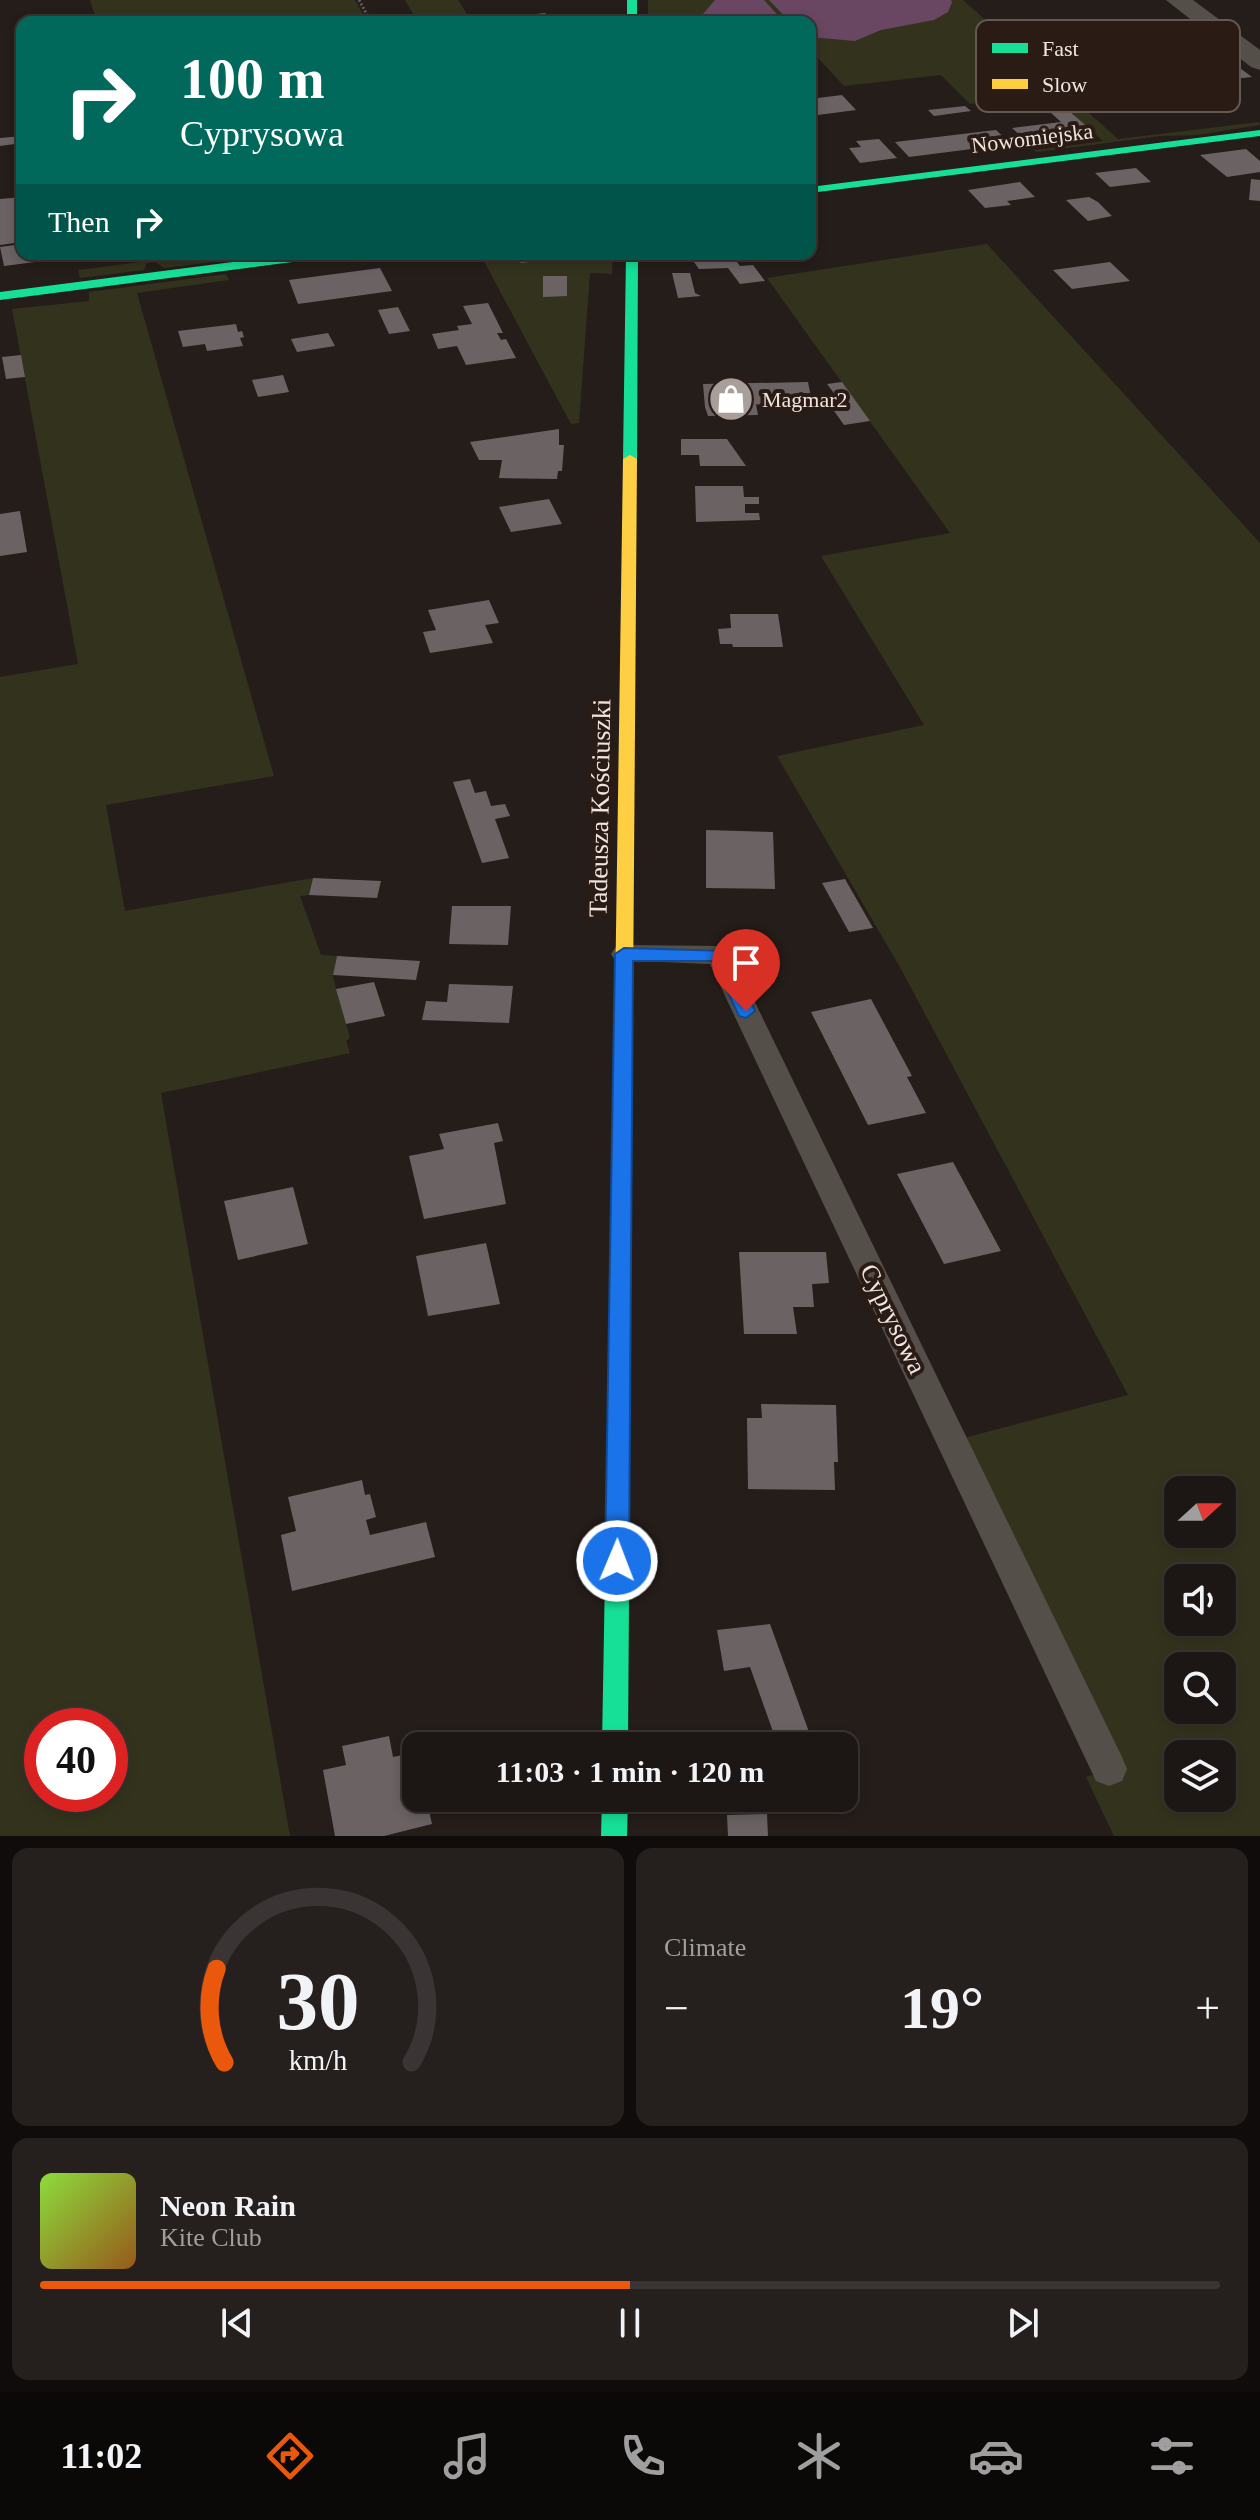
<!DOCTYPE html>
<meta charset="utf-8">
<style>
:root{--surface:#1c1614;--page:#251f1d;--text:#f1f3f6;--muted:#a09fa0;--line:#3a3534;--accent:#ea580c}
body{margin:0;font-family:"Times New Roman",serif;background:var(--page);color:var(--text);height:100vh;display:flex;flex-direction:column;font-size:30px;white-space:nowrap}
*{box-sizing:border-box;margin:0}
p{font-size:26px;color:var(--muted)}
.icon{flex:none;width:44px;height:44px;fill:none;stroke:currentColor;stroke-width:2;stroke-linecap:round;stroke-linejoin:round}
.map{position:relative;height:1836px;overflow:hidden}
.drawer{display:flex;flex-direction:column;gap:12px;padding:12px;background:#0f0c0b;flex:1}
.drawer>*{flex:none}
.top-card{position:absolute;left:16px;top:16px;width:800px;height:244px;border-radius:16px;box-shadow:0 4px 12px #0003,0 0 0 2px var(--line);background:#00695c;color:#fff;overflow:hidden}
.needle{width:52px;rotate:69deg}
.fabs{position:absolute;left:1164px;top:1476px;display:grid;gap:16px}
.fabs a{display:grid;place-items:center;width:72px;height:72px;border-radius:16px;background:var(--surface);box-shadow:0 4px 12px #0003,0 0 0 2px var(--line);font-size:40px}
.speed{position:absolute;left:24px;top:1708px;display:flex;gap:16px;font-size:40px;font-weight:700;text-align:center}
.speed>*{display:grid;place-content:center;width:104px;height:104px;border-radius:50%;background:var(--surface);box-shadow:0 4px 12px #0003,0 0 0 2px var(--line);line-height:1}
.speed .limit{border:12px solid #d22;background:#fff;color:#111}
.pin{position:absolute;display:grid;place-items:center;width:68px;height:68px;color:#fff;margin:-82px -34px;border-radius:50% 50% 50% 0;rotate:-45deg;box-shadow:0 0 8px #0007}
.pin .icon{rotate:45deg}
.me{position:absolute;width:88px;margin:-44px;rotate:1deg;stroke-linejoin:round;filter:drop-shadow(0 0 6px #0008)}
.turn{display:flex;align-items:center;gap:28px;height:168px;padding:0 32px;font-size:36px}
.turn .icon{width:104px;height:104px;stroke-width:2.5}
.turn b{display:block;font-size:56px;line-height:68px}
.then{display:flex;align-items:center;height:76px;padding:0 32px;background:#0003;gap:16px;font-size:30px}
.big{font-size:60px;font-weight:800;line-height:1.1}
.drawer .widget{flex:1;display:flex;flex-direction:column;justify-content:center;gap:12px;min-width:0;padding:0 28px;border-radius:16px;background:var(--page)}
.drawer .dial{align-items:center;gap:0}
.dial svg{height:208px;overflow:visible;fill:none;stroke:var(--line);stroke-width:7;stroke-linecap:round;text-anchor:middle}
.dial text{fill:var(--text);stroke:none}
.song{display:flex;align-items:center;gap:24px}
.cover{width:96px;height:96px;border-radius:12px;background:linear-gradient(135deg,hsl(90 70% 55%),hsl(30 70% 35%))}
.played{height:8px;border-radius:4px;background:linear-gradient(90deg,var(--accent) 50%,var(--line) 50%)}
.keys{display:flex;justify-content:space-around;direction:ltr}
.heat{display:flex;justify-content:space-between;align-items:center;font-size:44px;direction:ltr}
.drawer .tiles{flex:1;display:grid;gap:12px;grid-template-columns:1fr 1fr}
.widget:last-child{grid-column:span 2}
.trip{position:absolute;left:402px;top:1732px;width:456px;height:80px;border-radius:16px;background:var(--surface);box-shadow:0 4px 12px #0003,0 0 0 2px var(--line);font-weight:800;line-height:80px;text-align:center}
.dock{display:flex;height:128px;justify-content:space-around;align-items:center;background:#0b0908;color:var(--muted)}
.dock .icon{width:56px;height:56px}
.dock .on{color:var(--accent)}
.dock b{font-size:36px;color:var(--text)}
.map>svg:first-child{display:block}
</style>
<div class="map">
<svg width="1260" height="1836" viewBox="0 0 1260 1836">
<rect width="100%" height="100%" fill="#251d1a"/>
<!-- green -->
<path fill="#33331d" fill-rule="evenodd" d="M90 0H355L367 22H97Z
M405 0H458L472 22H418Z
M648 0H770L793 22H648Z
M866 0H963L1118 139 1259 122 1260 125 1198 135 1161 136 1037 152 1022 143 1027 142 1036 150 1103 141 1055 99 1028 102 1022 97 970 104 941 75 844 86 818 58H810V32Z
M987 244 1260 543V1836H1114L1086 1777 1116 1768 960 1439 1128 1395 901 969 777 756 924 725 821 556 950 533 767 278ZM1178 1490H1222V1534H1178ZM1178 1578H1222V1622H1178ZM1178 1666H1222V1710H1178ZM1178 1754H1222V1798H1178Z
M202 254H281L164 268 155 262 147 263 144 270 80 278 78 270Z
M480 254H613L612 274 590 273 579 423 571 424Z
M226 274 229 280 137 293 274 776 106 805 125 911 313 878 309 895 300 896 321 955 337 956 333 977 350 1038 346 1041 350 1053 161 1093 290 1836H0V677L78 664 12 309 89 301V292ZM42 1726H110V1794H42Z"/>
<!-- water -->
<path fill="#694661" d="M715 0H764L784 22H696Z
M769 0H951L952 2 948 12 934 20 881 30 855 41 810 37V22H790Z"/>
<!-- building -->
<path fill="#6b6363" d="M545 13 553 22H523L518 16Z
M1233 63 1252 77 1232 79 1239 84 1206 88 1182 70Z
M842 95 856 110 810 116V99Z
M1055 99 1090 129 1079 131 1084 135 1027 142 1012 128 1061 122 1038 101Z
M965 106 971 111 934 116 928 110Z
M996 130 1011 144 909 157 895 142Z
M22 136V143L0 146V138Z
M879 139 897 158 860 163 849 148 861 147 856 141Z
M1246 149 1260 161V172L1227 177 1200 155Z
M1136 168 1151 182 1110 187 1095 173Z
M1251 179 1260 180V201L1249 200Z
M1020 182 1035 197 1007 201 1011 205 985 208 968 190Z
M22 197V215H18L22 242 0 245V199Z
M1089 197 1098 202 1112 216 1088 221 1066 200Z
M22 244V254H49L51 260 4 266 0 247Z
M73 254H121V256L75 261Z
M516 254H577V256L521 263Z
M731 254 740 266 753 265 765 281 740 284 728 268 699 269 689 255Z
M1110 262 1130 281 1072 289 1053 270Z
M380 268 392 291 298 304 289 280Z
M672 273H690L695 293 701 296 678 298Z
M543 276H567V296L543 297Z
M488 303 503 333H497L501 340 506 339 516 358 466 365 457 346 438 349 432 334 459 330 457 326 472 324 463 306Z
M398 307 410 331 389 334 378 310Z
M236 324 238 332 242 331 244 337 240 338 243 346 207 351 205 344 183 347 178 331Z
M328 333 335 346 297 352 291 339Z
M21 355 25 377 6 379 2 357Z
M283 375 289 392 258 397 252 380Z
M808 382 812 402 778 403 771 408 756 404 758 415 708 416 705 407 703 384Z
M842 382 870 421 844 425 827 401 839 400 827 384Z
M559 429V445H564L562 471H558L557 479 499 478 502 460H479L470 442Z
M681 439H727L746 466H700L699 455H681Z
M695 486H743L744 497H759V504H745V513H759L760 520 696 522Z
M549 499 562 524 511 532 499 507Z
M20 511 27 552 0 556V514Z
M489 600 499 623 485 625 493 643 430 653 423 632 436 630 428 610Z
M730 614H778L783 647H733L732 644H720L718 629 731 628Z
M470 779 475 793 486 791 491 806 505 804 510 816 495 819 509 858 482 863 453 782Z
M706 830 773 832 775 889 706 888Z
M313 878 381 881 377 898 309 895Z
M845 879 873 928 849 932 822 883Z
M452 906H511L508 945 449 944Z
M337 956 420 961 416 980 333 975Z
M374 982 385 1016 346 1024 336 989Z
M449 984 513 986 509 1023 422 1020 426 1001 447 1002Z
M871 999 912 1076 907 1077 926 1113 868 1125 811 1012Z
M498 1123 503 1141 494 1143 506 1204 424 1219 409 1156 444 1149 439 1134Z
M953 1162 1001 1251 944 1264 897 1174Z
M293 1187 308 1244 238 1260 224 1201Z
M486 1243 500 1304 428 1316 416 1256Z
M739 1252H826L829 1283 812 1284 814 1307H793L797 1334H744Z
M761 1404 836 1405 838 1462H834L835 1490 748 1489 747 1418H762Z
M362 1480 365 1495 370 1494 376 1517 366 1520 370 1535 426 1522 435 1557 292 1591 281 1535 296 1531 288 1497Z
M770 1624 809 1732 776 1740 750 1667 724 1671 717 1630Z
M389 1736 393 1757 416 1752V1798H426L432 1824 384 1836H335L323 1770 346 1765 342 1746Z
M767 1814 768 1836H728L727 1815Z"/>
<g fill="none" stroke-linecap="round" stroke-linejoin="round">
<!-- path -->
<path stroke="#605b56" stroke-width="3" stroke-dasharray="2 2" stroke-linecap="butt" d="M359 0 371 22"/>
<!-- lane -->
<path fill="#545049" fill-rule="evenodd" d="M624 945 719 946 728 949 732 955 1122 1757 1127 1769 1122 1781 1109 1786 1096 1781 710 964 615 960 611 954 615 948Z"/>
<!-- street -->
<path fill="#545049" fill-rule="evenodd" d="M1166 0H1193L1260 50V70L1251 67Z"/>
<!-- fast -->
<path fill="#16e098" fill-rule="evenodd" d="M627 0H637V22H627Z
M1260 130V136L810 193V187Z
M295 254H329L323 258 0 300V292Z
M626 254H638L637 459 630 463 623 459Z
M624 993 633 999 628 1746H602L615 999Z
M602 1798H628L627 1836H601Z"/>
<!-- slow -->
<path fill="#ffcf43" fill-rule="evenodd" d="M630 455 637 459 633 999 624 1005 615 999 623 459Z"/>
</g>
<!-- route -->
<path fill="#1a73e8" stroke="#114b97" stroke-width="2" d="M624 948 726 951 755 1011 746 1018 739 1016 713 961H633L629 1561 626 1569 617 1572 609 1569 605 1561 615 954Z"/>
<!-- icons -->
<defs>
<g id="shop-disc" transform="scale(2.3)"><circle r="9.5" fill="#a89f9b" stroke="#2a1b15"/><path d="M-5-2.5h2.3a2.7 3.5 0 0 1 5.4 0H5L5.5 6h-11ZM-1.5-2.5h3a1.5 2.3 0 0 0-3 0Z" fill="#fff"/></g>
</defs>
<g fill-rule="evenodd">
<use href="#shop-disc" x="731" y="399"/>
</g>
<g text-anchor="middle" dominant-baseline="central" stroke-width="8" stroke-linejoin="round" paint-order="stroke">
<!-- far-street labels -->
<g font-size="22" fill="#efe5e0" stroke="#2a1b15">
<text transform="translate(1032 138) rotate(-7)">Nowomiejska</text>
</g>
<!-- far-poi labels -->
<g font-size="22" fill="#efe5e0" stroke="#2a1b15" text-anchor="start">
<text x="762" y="399">Magmar2</text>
</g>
<!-- street labels -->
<g font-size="26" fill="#efe5e0" stroke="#2a1b15">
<text transform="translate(600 808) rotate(-89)">Tadeusza Kościuszki</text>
<text transform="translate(893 1319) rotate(64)">Cyprysowa</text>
</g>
</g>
<!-- legend -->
<rect x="976" y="20" width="264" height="92" rx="12" fill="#2a1b15" stroke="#655852" stroke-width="2"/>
<rect x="992" y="43" width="36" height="10" fill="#16e098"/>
<rect x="992" y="79" width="36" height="10" fill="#ffcf43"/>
<g font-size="22" fill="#efe5e0">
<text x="1042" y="56">Fast</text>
<text x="1042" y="92">Slow</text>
</g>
</svg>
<div class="fabs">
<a><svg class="needle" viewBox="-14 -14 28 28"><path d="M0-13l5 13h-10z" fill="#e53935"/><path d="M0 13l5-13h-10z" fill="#a09fa0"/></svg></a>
<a><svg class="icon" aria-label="sound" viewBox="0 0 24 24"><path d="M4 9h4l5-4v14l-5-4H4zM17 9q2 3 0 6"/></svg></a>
<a><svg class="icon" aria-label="search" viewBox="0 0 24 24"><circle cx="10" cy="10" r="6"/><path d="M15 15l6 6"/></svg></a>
<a><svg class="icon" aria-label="layers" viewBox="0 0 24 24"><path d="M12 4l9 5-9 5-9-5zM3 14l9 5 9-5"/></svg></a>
</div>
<div class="speed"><div class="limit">40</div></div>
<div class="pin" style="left:746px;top:1011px;background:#d93025"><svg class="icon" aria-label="arrive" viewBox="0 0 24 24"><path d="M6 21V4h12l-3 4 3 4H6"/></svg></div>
<svg class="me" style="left:617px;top:1561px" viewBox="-20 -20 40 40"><circle r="17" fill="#1a73e8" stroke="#fff" stroke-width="3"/><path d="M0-11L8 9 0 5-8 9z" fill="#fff"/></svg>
<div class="trip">11:03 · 1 min · 120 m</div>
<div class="top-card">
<div class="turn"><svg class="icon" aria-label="right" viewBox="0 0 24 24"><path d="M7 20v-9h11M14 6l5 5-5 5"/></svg><div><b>100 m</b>Cyprysowa</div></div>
<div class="then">Then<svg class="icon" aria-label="right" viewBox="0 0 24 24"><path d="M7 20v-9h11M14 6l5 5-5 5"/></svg></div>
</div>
</div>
<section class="drawer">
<div class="tiles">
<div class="widget dial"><svg viewBox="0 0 100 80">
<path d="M14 69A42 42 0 1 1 86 69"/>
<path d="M14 69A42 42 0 0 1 11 33" stroke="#ea580c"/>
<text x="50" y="56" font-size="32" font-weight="700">30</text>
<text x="50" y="72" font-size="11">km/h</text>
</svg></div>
<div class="widget"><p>Climate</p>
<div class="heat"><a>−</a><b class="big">19°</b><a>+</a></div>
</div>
<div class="widget">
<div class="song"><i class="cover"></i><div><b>Neon Rain</b><p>Kite Club</p></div></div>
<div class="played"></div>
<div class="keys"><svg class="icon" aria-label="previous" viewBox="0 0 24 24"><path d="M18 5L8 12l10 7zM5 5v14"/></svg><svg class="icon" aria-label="pause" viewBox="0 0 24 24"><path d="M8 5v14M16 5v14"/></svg><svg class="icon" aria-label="next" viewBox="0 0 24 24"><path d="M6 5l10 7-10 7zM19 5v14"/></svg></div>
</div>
</div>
</section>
<nav class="dock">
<b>11:02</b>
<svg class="icon on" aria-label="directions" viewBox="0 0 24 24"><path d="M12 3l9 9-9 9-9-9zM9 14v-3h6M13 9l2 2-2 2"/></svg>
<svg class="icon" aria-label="music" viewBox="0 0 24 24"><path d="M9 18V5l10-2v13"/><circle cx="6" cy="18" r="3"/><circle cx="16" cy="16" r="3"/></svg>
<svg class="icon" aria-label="phone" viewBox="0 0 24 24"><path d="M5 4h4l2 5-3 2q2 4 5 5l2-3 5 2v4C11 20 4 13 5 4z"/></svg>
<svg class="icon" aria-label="climate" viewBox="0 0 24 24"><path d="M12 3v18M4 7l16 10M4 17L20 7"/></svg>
<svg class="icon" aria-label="car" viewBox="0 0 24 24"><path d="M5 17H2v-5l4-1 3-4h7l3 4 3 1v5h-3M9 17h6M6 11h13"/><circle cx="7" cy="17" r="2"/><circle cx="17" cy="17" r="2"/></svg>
<svg class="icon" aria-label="filters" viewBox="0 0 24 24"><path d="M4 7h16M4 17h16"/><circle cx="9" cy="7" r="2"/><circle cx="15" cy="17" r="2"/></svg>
</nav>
